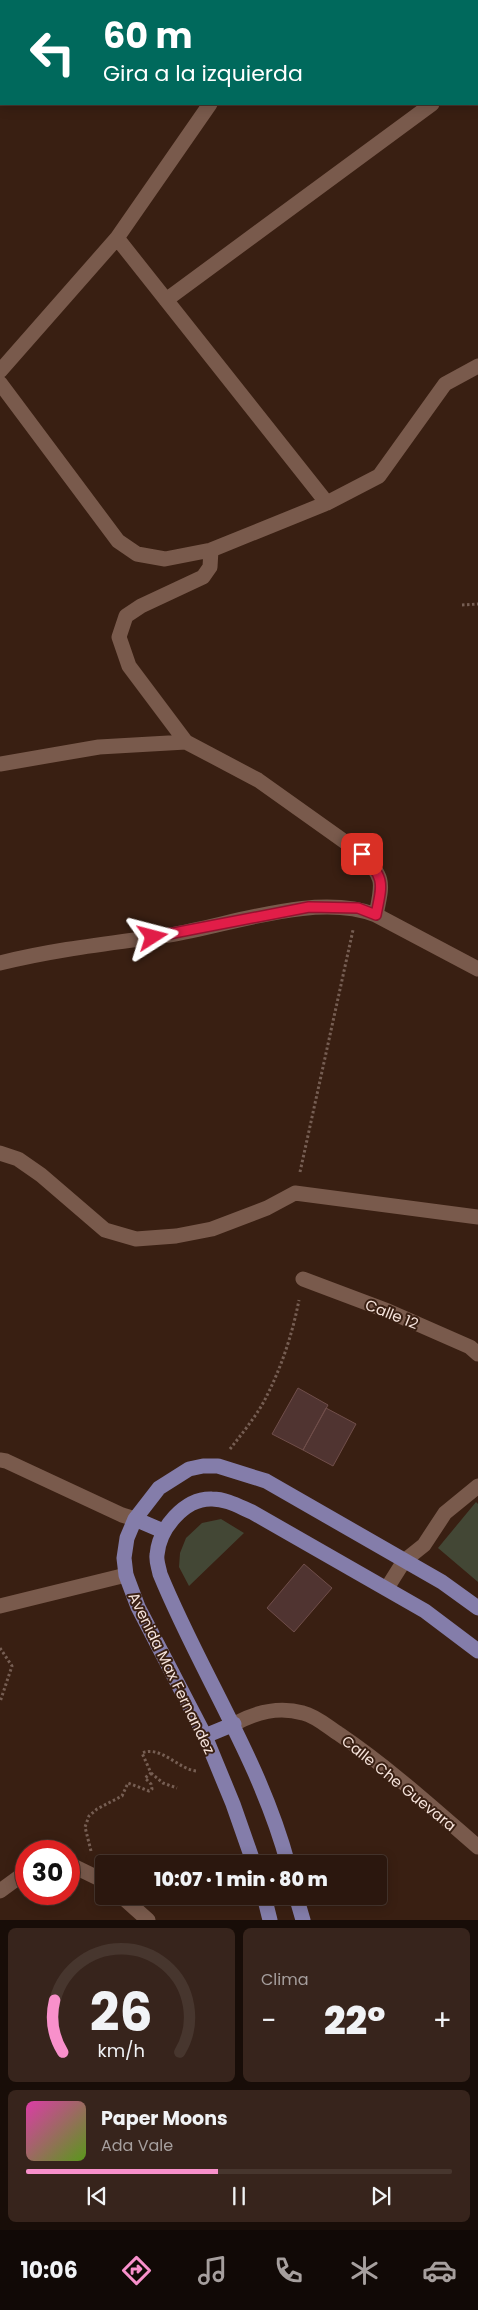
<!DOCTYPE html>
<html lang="es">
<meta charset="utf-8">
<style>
:root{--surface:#2b170e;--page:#37241c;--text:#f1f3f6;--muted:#a69f9e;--line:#47362e;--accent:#f890cb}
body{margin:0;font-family:Poppins,sans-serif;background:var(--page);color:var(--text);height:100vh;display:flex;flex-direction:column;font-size:19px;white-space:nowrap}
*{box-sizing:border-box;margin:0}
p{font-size:16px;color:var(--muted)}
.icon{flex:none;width:28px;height:28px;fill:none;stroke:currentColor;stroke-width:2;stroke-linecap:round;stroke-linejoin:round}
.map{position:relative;height:1920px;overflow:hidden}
.panel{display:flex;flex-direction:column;gap:8px;padding:8px;background:#180d08;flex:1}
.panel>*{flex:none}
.banner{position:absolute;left:0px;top:0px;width:479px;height:105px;box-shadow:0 2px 12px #0003,0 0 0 1px var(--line);background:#00695c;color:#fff;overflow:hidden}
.speed{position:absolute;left:15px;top:1840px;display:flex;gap:10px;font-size:25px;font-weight:700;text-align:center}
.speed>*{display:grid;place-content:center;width:65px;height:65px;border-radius:50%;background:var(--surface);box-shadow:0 2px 12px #0003,0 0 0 1px var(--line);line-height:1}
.speed .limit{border:8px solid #d22;background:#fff;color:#111}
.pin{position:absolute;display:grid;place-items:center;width:42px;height:42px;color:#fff;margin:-21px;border-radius:10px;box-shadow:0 2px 8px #0006}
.me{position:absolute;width:55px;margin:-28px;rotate:81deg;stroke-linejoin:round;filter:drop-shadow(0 0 4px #0008)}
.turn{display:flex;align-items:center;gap:18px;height:105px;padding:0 20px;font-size:22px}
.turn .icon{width:65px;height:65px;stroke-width:2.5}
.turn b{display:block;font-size:35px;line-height:42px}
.big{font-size:38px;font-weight:800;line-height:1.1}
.panel .card{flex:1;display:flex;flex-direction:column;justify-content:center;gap:8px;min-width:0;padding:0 18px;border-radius:8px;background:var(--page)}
.panel .dial{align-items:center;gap:0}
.dial svg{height:130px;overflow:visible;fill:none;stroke:var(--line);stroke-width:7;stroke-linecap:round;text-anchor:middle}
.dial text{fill:var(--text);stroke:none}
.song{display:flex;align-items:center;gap:15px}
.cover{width:60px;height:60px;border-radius:8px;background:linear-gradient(135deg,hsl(320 70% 55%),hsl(90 70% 35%))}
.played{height:5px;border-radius:2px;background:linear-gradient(90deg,var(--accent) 45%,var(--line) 45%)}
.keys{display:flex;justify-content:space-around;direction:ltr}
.heat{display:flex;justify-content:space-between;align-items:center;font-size:28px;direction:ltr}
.panel .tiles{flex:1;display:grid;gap:8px;grid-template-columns:1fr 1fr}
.card:last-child{grid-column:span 2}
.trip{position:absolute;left:95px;top:1855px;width:292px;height:50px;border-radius:5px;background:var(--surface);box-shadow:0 2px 12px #0003,0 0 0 1px var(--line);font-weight:800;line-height:50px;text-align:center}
.menu{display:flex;height:80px;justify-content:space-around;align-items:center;background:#110906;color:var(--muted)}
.menu .icon{width:35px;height:35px}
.menu .current{color:var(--accent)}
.menu b{font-size:22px;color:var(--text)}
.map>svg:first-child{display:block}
</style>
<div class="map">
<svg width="478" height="1920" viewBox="0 0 478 1920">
<rect width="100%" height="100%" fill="#391f12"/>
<!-- green -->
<path fill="#434735" d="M476 1502 478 1504V1582L438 1548Z
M221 1519 244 1533 189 1586 179 1567 180 1553 186 1538 202 1523Z"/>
<!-- building -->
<path fill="#503431" stroke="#704e4a" d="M298 1388 328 1405 303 1450 272 1434Z
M326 1408 356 1424 333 1466 303 1450Z
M304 1564 332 1588 294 1632 267 1608Z"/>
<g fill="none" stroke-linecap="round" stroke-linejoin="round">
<!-- path -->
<path stroke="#765e53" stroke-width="3" stroke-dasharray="2.5 2.5" stroke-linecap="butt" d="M51 1 52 0
M0 78 1 77
M462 605 478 604
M300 1172 353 930
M230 1449C241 1435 253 1420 262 1405 280 1372 292 1336 299 1300
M0 1648 12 1666 0 1702
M151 1773 163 1783 177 1788
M91 1851 85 1827 89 1816 97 1809 122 1796 128 1783 149 1791 152 1789 151 1784 145 1778 151 1773 142 1753C161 1745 179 1770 197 1771"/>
<!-- street -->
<path stroke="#795a4c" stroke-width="15" d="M117 238 327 503
M166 300 432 104
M0 371 117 238 210 104
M0 383 118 541 137 554 165 559 211 550 327 503 379 476 445 384 478 366
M211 550 210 567 203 577 141 606 126 616 119 637 129 666 186 742 258 780 362 854C386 879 382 884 376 915L478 969
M0 764 99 747 186 742
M0 963C56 949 113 943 169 935 232 925 316 892 376 915
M0 1153 18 1159 41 1175 105 1230 136 1239 176 1236 212 1229 267 1208 295 1193 478 1217
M303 1279 388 1311 470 1347 478 1354
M0 1460 6 1461 122 1515 135 1519
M387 1588 404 1561 424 1545 445 1513 478 1486
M0 1606 126 1575
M234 1724C256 1712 278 1706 303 1713 316 1716 328 1727 339 1734 389 1768 433 1808 478 1847
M69 1864 104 1881
M0 1891 26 1872
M121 1896 148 1920"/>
<!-- primary -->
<path stroke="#847daa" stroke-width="15" d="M135 1519 163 1531
M205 1736 234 1724
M254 1864 233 1804 205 1736 138 1607 126 1575 124 1558 127 1538 135 1519 159 1488 189 1469 203 1466H218L266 1481 442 1582 478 1608
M288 1864C260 1760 200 1672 160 1574 159 1568 156 1561 157 1555 159 1529 184 1498 212 1499 227 1499 240 1507 252 1512L425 1611 478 1651
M264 1896 270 1920
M296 1896 303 1920"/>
</g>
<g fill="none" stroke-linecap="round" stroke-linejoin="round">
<!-- route casing -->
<g stroke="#92132f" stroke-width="12">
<path id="route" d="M153 937 309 907 358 908 376 915C382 884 386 879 362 854"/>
</g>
<!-- route -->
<use href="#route" stroke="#e11d48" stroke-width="9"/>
</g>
<g text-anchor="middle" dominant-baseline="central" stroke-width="4" stroke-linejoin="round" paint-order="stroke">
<!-- street labels -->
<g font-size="15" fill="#f6e3db" stroke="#391f12">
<text transform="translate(392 1314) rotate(22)">Calle 12</text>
<text transform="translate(172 1673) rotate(64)">Avenida Max Fernandez</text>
<text transform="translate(399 1783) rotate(39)">Calle Che Guevara</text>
</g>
</g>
</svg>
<div class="speed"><div class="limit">30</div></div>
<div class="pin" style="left:362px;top:854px;background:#d93025"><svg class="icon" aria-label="arrive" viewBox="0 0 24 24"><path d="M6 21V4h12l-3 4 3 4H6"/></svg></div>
<svg class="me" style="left:153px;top:937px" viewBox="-20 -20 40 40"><path d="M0-17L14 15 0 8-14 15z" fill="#e11d48" stroke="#fff" stroke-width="4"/></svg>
<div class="trip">10:07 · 1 min · 80 m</div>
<div class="banner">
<div class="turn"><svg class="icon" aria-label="left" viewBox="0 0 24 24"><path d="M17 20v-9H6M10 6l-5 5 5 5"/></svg><div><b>60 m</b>Gira a la izquierda</div></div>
</div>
</div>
<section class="panel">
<div class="tiles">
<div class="card dial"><svg viewBox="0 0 100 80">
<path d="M14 69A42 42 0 1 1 86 69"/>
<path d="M14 69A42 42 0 0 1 9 37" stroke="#f890cb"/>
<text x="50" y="56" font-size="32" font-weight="700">26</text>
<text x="50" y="72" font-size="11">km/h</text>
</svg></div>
<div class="card"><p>Clima</p>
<div class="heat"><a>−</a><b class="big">22°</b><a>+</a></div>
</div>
<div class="card">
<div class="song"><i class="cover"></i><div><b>Paper Moons</b><p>Ada Vale</p></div></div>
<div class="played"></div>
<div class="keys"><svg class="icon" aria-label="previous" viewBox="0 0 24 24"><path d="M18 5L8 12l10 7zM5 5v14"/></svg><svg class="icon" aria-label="pause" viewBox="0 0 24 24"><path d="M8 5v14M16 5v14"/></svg><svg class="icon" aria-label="next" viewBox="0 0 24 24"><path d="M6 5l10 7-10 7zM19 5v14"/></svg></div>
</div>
</div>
</section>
<nav class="menu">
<b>10:06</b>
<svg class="icon current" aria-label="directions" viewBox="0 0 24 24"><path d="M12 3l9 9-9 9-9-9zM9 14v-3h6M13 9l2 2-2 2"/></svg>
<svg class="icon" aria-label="music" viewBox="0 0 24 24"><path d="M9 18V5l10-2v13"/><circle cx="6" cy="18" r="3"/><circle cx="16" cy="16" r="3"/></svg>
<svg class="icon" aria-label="phone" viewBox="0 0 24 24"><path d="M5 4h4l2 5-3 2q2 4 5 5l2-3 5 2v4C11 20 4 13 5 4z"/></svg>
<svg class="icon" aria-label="climate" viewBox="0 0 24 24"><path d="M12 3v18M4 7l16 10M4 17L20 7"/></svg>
<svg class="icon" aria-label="car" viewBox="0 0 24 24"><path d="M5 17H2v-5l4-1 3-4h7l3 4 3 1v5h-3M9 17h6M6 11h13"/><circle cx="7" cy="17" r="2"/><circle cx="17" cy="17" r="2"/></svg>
</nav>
